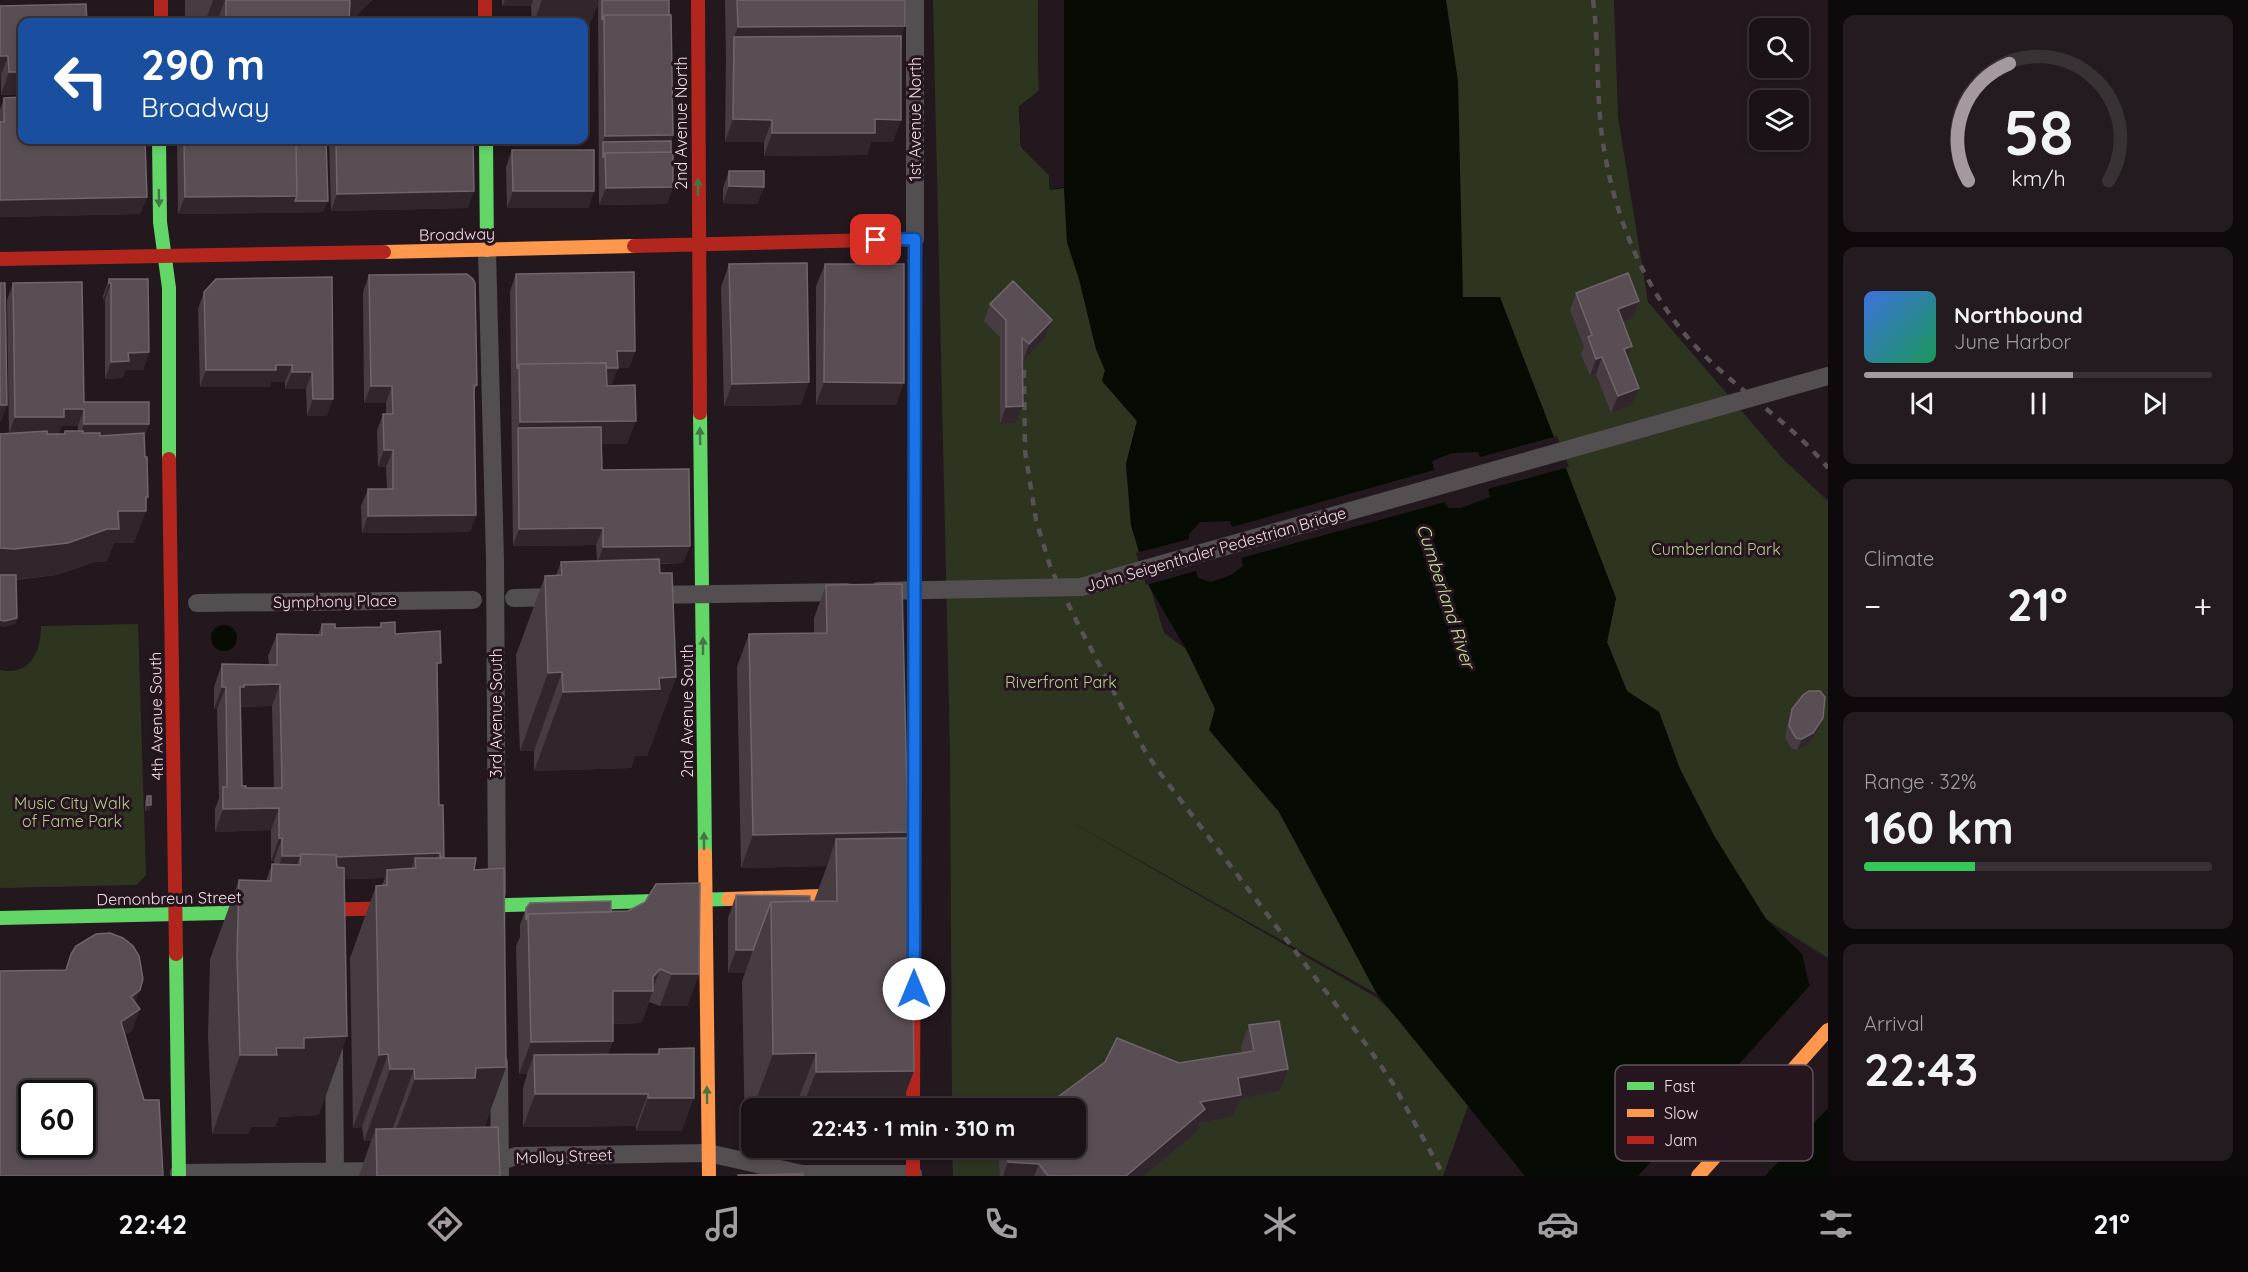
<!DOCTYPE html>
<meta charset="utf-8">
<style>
:root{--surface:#1a1216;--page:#231b1f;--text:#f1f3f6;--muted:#9f9ea1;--line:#383235;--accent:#a599a0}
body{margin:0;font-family:Quicksand,sans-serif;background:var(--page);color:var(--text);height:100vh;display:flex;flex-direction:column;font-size:22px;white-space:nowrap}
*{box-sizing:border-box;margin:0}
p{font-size:20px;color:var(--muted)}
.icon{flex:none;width:33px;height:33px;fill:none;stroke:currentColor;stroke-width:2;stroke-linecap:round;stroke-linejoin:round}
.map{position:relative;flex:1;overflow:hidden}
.sheet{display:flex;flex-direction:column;gap:15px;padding:15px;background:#0e0a0c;width:420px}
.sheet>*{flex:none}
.top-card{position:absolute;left:18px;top:18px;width:570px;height:126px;border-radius:12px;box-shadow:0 3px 9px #0003,0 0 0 2px var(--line);background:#1a4fa0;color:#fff;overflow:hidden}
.controls{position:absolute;left:1749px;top:18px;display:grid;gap:12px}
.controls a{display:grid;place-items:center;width:60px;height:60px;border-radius:12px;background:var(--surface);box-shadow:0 3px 9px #0003,0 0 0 2px var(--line);font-size:30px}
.speed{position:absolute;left:18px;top:1080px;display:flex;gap:12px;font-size:30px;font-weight:700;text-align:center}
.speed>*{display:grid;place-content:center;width:78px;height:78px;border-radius:50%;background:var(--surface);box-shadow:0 3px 9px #0003,0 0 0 2px var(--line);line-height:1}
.speed .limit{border:3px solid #111;border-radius:9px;background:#fff;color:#111}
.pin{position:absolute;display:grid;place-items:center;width:51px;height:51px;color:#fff;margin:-26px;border-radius:12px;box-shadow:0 3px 9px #0006}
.me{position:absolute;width:66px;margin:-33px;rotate:0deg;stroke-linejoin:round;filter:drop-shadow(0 0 4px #0008)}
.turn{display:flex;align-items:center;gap:21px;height:126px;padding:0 24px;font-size:27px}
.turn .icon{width:78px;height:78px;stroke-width:2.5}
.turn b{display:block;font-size:42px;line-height:51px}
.big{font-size:45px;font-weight:700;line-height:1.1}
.sheet .widget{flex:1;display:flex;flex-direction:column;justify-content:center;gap:9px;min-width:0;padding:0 21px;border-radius:12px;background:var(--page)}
.sheet .dial{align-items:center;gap:0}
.dial svg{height:156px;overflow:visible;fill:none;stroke:var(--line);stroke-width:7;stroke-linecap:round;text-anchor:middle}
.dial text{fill:var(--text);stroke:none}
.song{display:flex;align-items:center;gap:18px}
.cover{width:72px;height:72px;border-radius:9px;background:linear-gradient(135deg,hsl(220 70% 55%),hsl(150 70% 35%))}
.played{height:6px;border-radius:3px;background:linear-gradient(90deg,var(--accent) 60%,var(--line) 60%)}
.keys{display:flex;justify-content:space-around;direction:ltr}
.heat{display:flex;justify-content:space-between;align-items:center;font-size:33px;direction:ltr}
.charge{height:9px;border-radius:4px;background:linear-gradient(90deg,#34c759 32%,var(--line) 0)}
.trip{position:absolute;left:741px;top:1098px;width:345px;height:60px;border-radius:12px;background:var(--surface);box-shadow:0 3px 9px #0003,0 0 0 2px var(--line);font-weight:700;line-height:60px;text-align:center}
.dock{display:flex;height:96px;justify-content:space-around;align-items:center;background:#0a0709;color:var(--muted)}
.dock .icon{width:42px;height:42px}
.dock .active{color:var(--accent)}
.dock b{font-size:27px;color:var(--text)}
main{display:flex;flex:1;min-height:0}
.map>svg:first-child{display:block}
</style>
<main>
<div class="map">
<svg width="1828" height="1176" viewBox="0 0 1828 1176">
<rect width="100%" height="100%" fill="#22181e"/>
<!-- green -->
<path fill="#2d3520" d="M933 0H1038L1039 91 1019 107 1021 147 1049 175 1064 187 1067 242 1079 279 1096 349 1105 371 1102 381 1137 421 1126 464 1131 524 1164 633 1186 649 1306 859 1377 994 1052 811 1376 997 1473 1092 1443 1176H953L952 1148H1076V1108H952L950 752Z
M1431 0H1614L1618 117 1648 302 1783 459 1828 501V958L1766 919 1714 835 1680 769 1659 712 1627 691 1607 642 1616 598 1463 298Z
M584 33H590L587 111H584Z
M138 624 146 875 137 885 0 888V670C30 676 41 652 41 626Z"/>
<!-- water -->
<path fill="#060c03" d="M1038 0H1446L1458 81 1463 297H1500L1616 598 1607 642 1627 691 1659 712 1680 769 1714 836 1766 919 1802 954 1809 984 1828 1010V1176H1525L1377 994 1279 812 1209 730 1215 709 1186 649 1149 586 1131 525 1126 464 1137 421 1102 381 1105 370 1096 349 1079 279 1067 242 1064 188 1050 190 1049 175 1021 147 1019 107 1039 91Z
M211 638a13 13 0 1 1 26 0a13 13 0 1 1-26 0Z"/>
<!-- pier -->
<path fill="#22181e" d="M1038 0H1064V187L1050 190 1049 175 1021 147 1019 107 1039 91Z
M1557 436 1569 467 1488 489 1490 497 1472 504 1461 508H1448L1445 502 1241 558 1243 566 1231 575 1211 582 1198 578 1196 571 1146 585 1136 553 1189 539V534L1200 522 1230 521 1232 527 1434 470 1432 461 1452 453 1478 452 1480 457Z
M1812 983 1828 1005V1108L1765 1176H1638Z"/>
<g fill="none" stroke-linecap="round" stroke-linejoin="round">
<!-- street -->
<path stroke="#534e50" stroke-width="18" d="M915 0V239
M487 250 495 560 497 893
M197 603 473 600
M334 1049 335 1176
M499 1062 500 1176
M489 1165 516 1156 708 1153 802 1174H913
M179 1173 384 1171"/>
<!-- fast -->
<path stroke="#63d668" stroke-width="14" d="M159 140 160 222 169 288V459
M486 140 487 250
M700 413 705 854
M914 865 915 438
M469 906 728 899
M0 918 263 912
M176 954 179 1176"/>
<!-- slow -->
<path stroke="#ff974d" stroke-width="14" d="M384 252 634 246
M705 854 709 1176
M728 899 850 895
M1698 1176 1828 1030"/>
<!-- jam -->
<path stroke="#b3261e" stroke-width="14" d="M161 0V22
M485 0V22
M698 0 700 413
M634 246 915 239V438
M0 259 384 252
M169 459 176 954
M310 910 404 908
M913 1108 914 865
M913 1148V1176"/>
<!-- rail -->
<path stroke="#585255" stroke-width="4.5" stroke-dasharray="8 8" stroke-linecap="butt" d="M1593 0C1599 45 1596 91 1602 136 1613 217 1647 300 1707 358 1746 396 1793 425 1828 468
M1024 370 1025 451 1036 520 1051 569 1080 628 1145 751 1160 773 1368 1047 1392 1082 1444 1176"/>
<!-- street-bridge -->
<path stroke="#534e50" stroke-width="18" d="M878 591 1081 587 1828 376
M650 595 847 592
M514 598 560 597"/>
</g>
<!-- wall -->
<path fill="#483c43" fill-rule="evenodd" d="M185 0H372L357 15 354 22H185Z
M502 0H669L673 135 671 141V152L673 187 667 204 599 205 598 3 588 28H584V22H532L531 6H502Z
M725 0H905L893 142H871L867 155 764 156V142H725L726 59Z
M0 6 22 94 1 95Z
M4 98 81 145 122 144 124 140H145L147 197 140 214 0 217V109Z
M177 140H326L323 212 178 214Z
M329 140H473L468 208 331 211Z
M512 150 594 191 588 208H507L506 167Z
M729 171 764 187 757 204 723 203V188Z
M729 264 801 405 724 406 721 287Z
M825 264 896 405H816V286Z
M516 274 635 351 629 368H618L611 385H607L627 444H601L602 470 683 563 659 564 660 573 676 677 647 756H635L631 768 534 771V751H520L516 655 545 576H556L561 562 597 561 596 545 513 546 510 291Z
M369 275 477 385 474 392 476 515 470 532 362 533 361 506 368 489H387L386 467H378L377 431 383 414H386V403H364L363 292Z
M332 277 327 416H307L306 389H285V382H271L270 387H200L198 309 204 292Z
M109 279 149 352 143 370H126L122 378 105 379V300H103V296Z
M13 283 84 402 149 424 144 438 148 497 134 543H114L107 561 95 562 56 575 16 580 17 618 15 624 3 627 9 434 7 300ZM61 426H78V431H65L64 434H58Z
M1576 293 1639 301 1633 318 1623 322 1632 346 1627 359 1632 405 1611 413 1596 374 1590 376 1581 354 1584 347 1570 310Z
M990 304 1052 320 1046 337 1023 361H1022L1016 423 1000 424V337L984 321Z
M826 585 908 832 906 839 914 1071 900 1108H752V1132L745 1133 742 981 745 973H728V918L736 895 814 901 827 866 741 868 737 667 749 634 814 633V618Z
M381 623 395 634 437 672 439 805 443 858 474 870 506 1067 484 1128 500 1176H359L371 1141H364L362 1127 353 1128 350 958 376 886 382 885 385 878 345 879 319 1115 279 1117 275 1127H251L248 1134H212L208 1036 210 959 239 880 266 881 272 864H274V861H271V830L215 832V809L219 798 217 709H214V687L222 664 269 665 268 656 277 634 318 635 322 624 335 628 379 627ZM272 706 274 788H246L242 786 240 707Z
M1792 709 1818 729 1808 745 1797 750 1792 749 1785 738 1788 721Z
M147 796 149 811H145V802Z
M526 908 611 912 699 974 687 1006H660L649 1002 641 1023 613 1024 608 1055 657 1054 659 1049 682 1131H636V1126L523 1127V1088L527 1074H519L516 946 520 937V925Z
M1249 1025 1280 1091 1240 1099 1233 1117 1200 1123 1197 1132 1144 1176H1000L999 1159 1003 1148H1076L1179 1063 1242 1053 1241 1047Z
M1029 1099 1038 1108H1026Z"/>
<!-- shaded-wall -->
<path fill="#32262d" d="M213 0H225L217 22H205Z
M339 0H372L357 15 354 22H302Z
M505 0H533L531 6H502Z
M542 0H599L588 28H584V22H534Z
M905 26 893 59 734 37 738 27Z
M0 56H8L0 78Z
M9 72H22V94L1 95Z
M733 119 772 120 764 142H725Z
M875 119 901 120 893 142H871L867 155 764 156 772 133Z
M673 135 666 152 603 142 599 153 605 136Z
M729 186 764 187 757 204 723 203Z
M673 187 667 204 599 205 606 188Z
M474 191 468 208 331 211 337 194Z
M513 191H594L588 208H507Z
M297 196 291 213 178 214 185 197Z
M147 197 140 214 0 217V200Z
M295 201H328L323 212 291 213Z
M109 283H111L105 300H103Z
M1639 301 1633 318 1612 326 1618 309Z
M1052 320 1046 337 1023 361 1029 344Z
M1632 346 1626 363 1624 349Z
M617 351H635L629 368H611Z
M149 352 143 370H126L122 378 105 379 111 362 128 353Z
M1602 357 1596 374 1590 376 1596 359Z
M276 365H292L285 382H271L270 387H200L206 370Z
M618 368 611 385 519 386V369Z
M292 372H312L306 389H285Z
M809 382 801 405 724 406 732 384Z
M824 382 904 383 896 405H816Z
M371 386H392L386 403H364Z
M1639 388 1632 405 1611 413 1618 396Z
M313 399H333L327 416H307Z
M0 405H7L1 422H0Z
M1023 406 1016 423 1000 424 1006 407Z
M64 409H84L78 426H61L58 434H9L15 417Z
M636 421 627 444 518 445V428L512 445 520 422Z
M84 424H149L143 441H78Z
M384 450H393L386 467H378Z
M146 497H148L143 511H146L134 543H114L107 561 95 562 56 575 0 581V548L118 511Z
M476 515 470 532 362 533 368 516Z
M603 528 596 545 513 546 519 529Z
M690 546 683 563 597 564 603 547Z
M17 618 15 624 3 627 0 626V620Z
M562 672 534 751H520L548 673Z
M676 677 647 756H635L631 768 534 771 563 692 659 678Z
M280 684 272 706 236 707 240 687 244 685Z
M222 687H226L217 709H214Z
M1823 718 1818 729 1808 745 1797 750 1802 739Z
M147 805H151L149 811H145Z
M279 808 271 830 215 832 223 809Z
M908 832 896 865 836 839 827 866 741 868 753 835Z
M279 838H282L274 861H271Z
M440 853 432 876 416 868 415 858 409 877 387 870 385 878 323 880 332 857Z
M282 856H300L292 878 274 879Z
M736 950H753L745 973H728Z
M660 969 652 991H653L641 1023 601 1024 613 991 653 977Z
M672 974H699L687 1006H660Z
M140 990 132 1012 131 997Z
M140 1009 132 1031 113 1044 121 1022Z
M347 1036 319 1115 279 1117 275 1127H251L248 1134H212L240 1055 276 1048 304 1038Z
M613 1041 601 1074 534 1055 527 1074H519L531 1042Z
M816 1053 795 1108H753L773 1054Z
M388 1054 362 1127 353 1128 379 1055Z
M506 1067 480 1139 388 1151 415 1079 476 1068Z
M390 1069H414L388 1141 376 1129 371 1141H364Z
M1288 1069 1280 1091 1240 1099 1233 1117 1200 1123 1197 1132 1144 1176H1126L1200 1102 1238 1078Z
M914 1071 900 1108H802L816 1072Z
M535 1094H648L636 1126 523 1127Z
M648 1098H694L682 1131H636Z
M752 1113V1132L745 1133Z
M788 1148H886L885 1150 787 1151Z
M1008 1162 1039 1164 1034 1176H1003Z"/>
<!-- building -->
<path fill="#5a4e55" stroke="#71646c" stroke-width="1.5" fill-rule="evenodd" d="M226 0H350L349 22H226Z
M602 0H669V15H604L602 20Z
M737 0H905V26L738 27Z
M86 4 87 22H22V72H9L8 56H0V6Z
M604 15H671L673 135 605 136Z
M901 36V120L875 119V133H772V120L733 119 734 37Z
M22 97V140H81V145L126 144 125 140H145L147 197 0 200V122H4V98Z
M184 140H296L297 196 185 197Z
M296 140H326L328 201H295L297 196Z
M336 140H473L474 191 337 194Z
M671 141V152L605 153 603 158V142Z
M512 150H594V191H513Z
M673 152V187L606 188 605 153Z
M729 171H764V187L729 186Z
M807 263 809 382 732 384 729 264Z
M825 264H904V383L824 382Z
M634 272 635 351H617L618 368H607L606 363 519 364 517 369 516 274Z
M1628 273 1639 301 1618 309 1632 346 1624 349 1639 388 1618 396 1602 357 1596 359 1588 337 1592 335 1576 293Z
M467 274 473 279 475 283 477 385H474L476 515 368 516V489H393V450H384L383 414H393L392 386H371L369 275Z
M332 277 333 399H313L312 372H292V365H276V370H206L204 292 216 279Z
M109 279H148L149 352 128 353 129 361 111 362V283H109Z
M1013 281 1052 320 1029 344 1022 338 1023 406 1006 407V320L990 304Z
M82 282 84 402H149V424H84V409H64V417H15L13 283Z
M0 283H5L7 405H0Z
M606 363 607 386 635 385 636 421 520 422 519 364Z
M601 427 602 470 689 469 690 546 603 547V528L519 529 518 428Z
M47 431V434H65V431H83V433H100V436L144 433 145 457H147L148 497H146V511H118L119 529H107L68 543 14 549 0 548V434Z
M659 559 660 573H672L676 677 659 678 660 689 563 692 562 672 548 673 545 576 562 575 561 562Z
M0 575H16L17 618 5 621 0 620Z
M902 584 908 832 753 835 749 634 827 633 826 585Z
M395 622V634L440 631 441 663H437L439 805H443L444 857H440V853L336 857V855L301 854V856H282V838H279V808L223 809V787H227L226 687H222V664L277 665V634L322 635V624H335V628L381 627V623ZM280 684 282 788H246V786H242L240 687H244V685Z
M1809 691H1820L1825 697 1823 718 1813 733 1802 739 1796 738 1789 726 1792 709 1803 695Z
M147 796H151V805H147Z
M911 838 914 1071 816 1072V1053L773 1054 771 902 837 901 836 839Z
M301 854 336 855 337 867 344 868 347 1036 304 1038V1048H276L277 1055H240L237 957 239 880 271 881 272 864 300 865Z
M415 858H476L474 870 504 868 506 1067 476 1068 475 1078 415 1079 414 1069H390L388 1054 379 1055 376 886 387 885V870L416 868Z
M700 883 699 974H672L660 969 653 977V991H613V1041L531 1042 528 914 628 911 645 902 656 884Z
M736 895 810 896V901L771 902 753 950H736Z
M611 901V912L528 914 526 920V908L530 903Z
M110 933 123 938 133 946 139 956 143 979 140 990 131 997 140 1009 121 1022 144 1100H159L163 1176H0V971L66 970 71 954 76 946 96 934ZM32 1094H82V1144H32Z
M1279 1021 1288 1069 1238 1078 1241 1095 1200 1102 1205 1109 1126 1176H1048L1039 1164 1008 1162V1148H1076V1108H1043L1105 1062 1117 1038 1179 1063 1254 1051 1249 1025Z
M694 1048V1098H648V1094H535L534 1055 659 1054V1049Z
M1029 1099 1038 1108H1029Z
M498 1127 500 1176H377L376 1129Z
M803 1174V1176H738V1175Z"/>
<!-- one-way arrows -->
<defs><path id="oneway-solid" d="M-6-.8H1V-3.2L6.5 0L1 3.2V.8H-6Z" transform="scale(1.5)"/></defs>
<g fill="#447544">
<use href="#oneway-solid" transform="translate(698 187) rotate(-90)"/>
<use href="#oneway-solid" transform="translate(159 198) rotate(89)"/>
<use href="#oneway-solid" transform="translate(700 436) rotate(-91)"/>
<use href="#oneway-solid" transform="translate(703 646) rotate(-90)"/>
<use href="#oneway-solid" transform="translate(704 841) rotate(-90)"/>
<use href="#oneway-solid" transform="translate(707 1095) rotate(-91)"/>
</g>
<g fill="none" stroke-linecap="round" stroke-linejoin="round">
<!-- route casing -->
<g stroke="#114b97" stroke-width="15">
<path id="route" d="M876 240 915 239 914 989"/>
</g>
<!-- route -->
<use href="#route" stroke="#1a73e8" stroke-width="10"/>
</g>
<g text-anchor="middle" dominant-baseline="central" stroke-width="6" stroke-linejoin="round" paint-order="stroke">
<!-- street labels -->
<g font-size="16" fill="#ecdfe6" stroke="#26141f">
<text transform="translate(915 119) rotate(-90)">1st Avenue North</text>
<text transform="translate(681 123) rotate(-90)">2nd Avenue North</text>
<text transform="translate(457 234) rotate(-1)">Broadway</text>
<text transform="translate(1216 549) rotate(-16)">John Seigenthaler Pedestrian Bridge</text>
<text transform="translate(335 601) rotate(-1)">Symphony Place</text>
<text transform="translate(687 711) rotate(-90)">2nd Avenue South</text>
<text transform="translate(496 713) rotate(-90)">3rd Avenue South</text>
<text transform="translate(156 716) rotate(-91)">4th Avenue South</text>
<text transform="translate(169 898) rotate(-1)">Demonbreun Street</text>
<text transform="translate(564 1156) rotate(-2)">Molloy Street</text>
</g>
<!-- park labels -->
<g font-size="16" fill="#b2d089" stroke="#26141f">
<text x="1716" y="549">Cumberland Park</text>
<text x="1061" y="682">Riverfront Park</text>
<text x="72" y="803">Music City Walk<tspan x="72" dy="18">of Fame Park</tspan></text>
</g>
<!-- water labels -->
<g font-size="18" font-style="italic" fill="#c3e29a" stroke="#26141f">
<text transform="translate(1446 596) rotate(72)">Cumberland River</text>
</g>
</g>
<!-- legend -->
<rect x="1615" y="1065" width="198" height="96" rx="9" fill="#26141f" stroke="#61515b" stroke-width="1.5"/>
<rect x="1627" y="1082" width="27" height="8" fill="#63d668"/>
<rect x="1627" y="1109" width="27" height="8" fill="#ff974d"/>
<rect x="1627" y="1136" width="27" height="8" fill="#b3261e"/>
<g font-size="16" fill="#ecdfe6">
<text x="1664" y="1092">Fast</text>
<text x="1664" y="1119">Slow</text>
<text x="1664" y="1146">Jam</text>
</g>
</svg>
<div class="controls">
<a><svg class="icon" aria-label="search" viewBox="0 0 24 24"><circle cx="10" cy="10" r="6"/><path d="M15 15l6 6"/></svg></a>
<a><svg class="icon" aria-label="layers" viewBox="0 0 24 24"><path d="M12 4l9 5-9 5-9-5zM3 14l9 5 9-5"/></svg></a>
</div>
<div class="speed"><div class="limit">60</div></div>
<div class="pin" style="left:876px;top:240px;background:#d93025"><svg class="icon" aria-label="arrive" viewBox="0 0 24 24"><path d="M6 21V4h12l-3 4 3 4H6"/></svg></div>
<svg class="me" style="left:914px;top:989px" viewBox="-20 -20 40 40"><circle r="19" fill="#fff"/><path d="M0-13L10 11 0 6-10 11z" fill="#1a73e8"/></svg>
<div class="trip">22:43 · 1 min · 310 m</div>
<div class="top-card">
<div class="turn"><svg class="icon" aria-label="left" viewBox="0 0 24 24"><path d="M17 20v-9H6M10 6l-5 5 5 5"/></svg><div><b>290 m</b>Broadway</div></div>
</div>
</div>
<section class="sheet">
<div class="widget dial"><svg viewBox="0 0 100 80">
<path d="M14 69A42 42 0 1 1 86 69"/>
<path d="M14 69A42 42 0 0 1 35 9" stroke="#a599a0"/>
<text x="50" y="56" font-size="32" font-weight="700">58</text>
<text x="50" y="72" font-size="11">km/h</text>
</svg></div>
<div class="widget">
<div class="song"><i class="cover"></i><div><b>Northbound</b><p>June Harbor</p></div></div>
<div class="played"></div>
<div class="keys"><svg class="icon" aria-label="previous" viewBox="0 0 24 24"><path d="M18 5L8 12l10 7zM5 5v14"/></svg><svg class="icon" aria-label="pause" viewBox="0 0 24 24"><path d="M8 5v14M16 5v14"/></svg><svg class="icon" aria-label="next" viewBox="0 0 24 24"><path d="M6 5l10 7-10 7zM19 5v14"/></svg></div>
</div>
<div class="widget"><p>Climate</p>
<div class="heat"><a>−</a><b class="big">21°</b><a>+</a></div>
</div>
<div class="widget"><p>Range · 32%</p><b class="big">160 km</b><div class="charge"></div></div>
<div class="widget"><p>Arrival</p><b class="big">22:43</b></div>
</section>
</main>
<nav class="dock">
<b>22:42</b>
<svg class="icon active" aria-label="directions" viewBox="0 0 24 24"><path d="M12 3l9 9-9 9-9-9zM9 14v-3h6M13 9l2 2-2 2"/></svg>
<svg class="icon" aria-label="music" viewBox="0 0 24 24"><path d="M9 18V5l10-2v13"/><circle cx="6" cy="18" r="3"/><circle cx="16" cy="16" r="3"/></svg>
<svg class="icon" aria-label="phone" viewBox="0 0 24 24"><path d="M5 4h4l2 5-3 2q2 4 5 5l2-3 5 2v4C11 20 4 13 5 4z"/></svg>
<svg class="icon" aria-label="climate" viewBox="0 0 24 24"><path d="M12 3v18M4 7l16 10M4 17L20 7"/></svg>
<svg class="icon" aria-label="car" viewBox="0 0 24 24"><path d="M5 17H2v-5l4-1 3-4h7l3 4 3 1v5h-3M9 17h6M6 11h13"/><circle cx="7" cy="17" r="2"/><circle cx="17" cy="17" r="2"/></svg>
<svg class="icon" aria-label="filters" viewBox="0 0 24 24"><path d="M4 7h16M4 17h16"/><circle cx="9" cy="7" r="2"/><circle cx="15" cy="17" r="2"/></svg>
<b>21°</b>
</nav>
